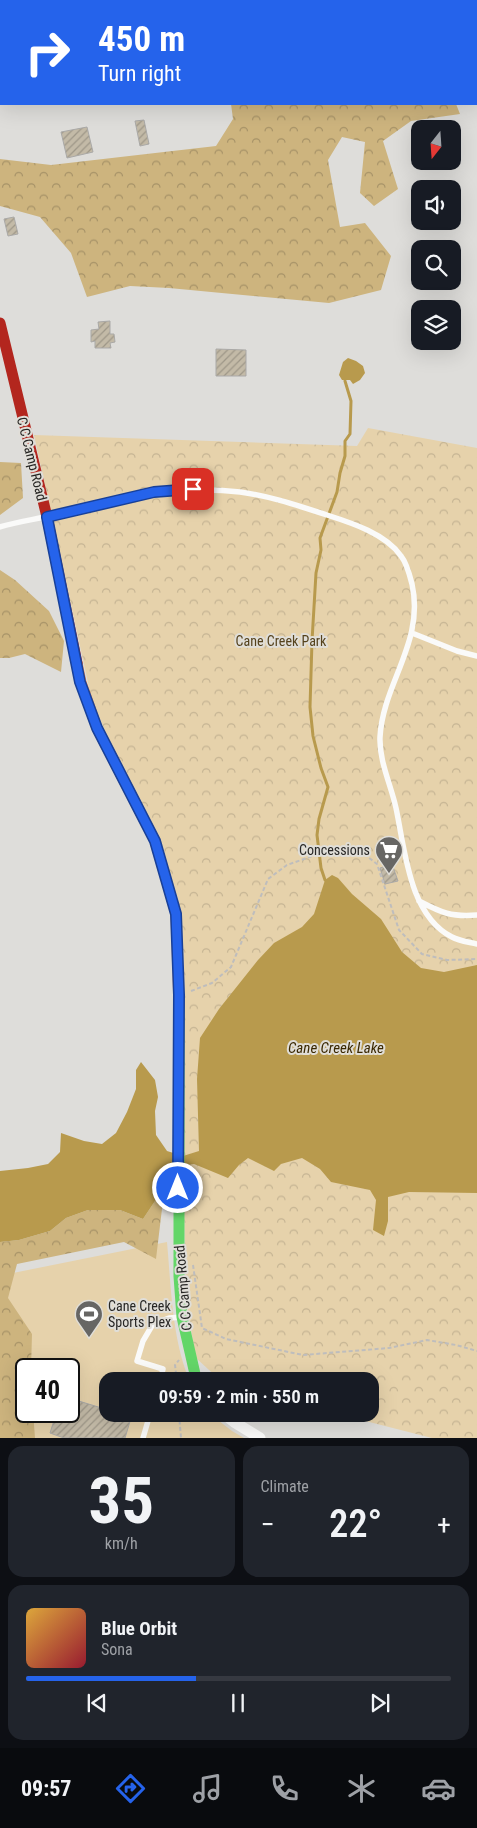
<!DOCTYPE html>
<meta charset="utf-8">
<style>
:root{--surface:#171b24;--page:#20242c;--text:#f1f3f6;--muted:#9ea1a6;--line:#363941;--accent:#2563eb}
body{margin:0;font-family:"Roboto Condensed",sans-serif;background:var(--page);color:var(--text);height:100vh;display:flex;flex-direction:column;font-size:19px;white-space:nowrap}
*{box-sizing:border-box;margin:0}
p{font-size:16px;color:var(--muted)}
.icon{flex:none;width:28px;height:28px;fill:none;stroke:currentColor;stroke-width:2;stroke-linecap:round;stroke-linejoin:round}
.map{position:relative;height:1438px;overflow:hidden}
.sheet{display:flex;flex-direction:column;gap:8px;padding:8px;background:#0d0f14;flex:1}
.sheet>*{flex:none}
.hud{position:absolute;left:0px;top:0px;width:478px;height:105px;box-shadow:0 5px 20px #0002;background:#2563eb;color:#fff;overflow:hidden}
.needle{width:32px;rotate:197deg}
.tools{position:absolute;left:411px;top:120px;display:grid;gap:10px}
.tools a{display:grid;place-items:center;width:50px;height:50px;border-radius:10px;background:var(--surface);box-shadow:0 5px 20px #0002;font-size:25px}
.speed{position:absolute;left:15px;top:1358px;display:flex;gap:10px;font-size:25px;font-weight:700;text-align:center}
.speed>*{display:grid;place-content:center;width:65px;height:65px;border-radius:50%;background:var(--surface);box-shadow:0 5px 20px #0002;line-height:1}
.speed .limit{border:2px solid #111;border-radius:8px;background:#fff;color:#111}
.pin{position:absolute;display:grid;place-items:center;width:42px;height:42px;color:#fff;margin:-21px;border-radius:10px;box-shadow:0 2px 8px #0006}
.me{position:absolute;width:55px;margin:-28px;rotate:0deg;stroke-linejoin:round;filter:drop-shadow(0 0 4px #0008)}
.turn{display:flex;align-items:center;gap:18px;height:105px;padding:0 15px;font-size:22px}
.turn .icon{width:65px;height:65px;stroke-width:2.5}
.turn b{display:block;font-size:35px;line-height:42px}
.big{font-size:38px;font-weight:600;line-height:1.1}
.sheet .tile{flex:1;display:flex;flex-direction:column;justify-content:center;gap:8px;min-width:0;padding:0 18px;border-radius:15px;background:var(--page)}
.sheet .dial{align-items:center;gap:0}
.dial b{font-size:65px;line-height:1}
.song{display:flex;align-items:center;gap:15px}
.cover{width:60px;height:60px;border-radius:8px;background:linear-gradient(135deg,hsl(40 70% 55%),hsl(350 70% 35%))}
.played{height:5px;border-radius:2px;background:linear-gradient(90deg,var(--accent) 40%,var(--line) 40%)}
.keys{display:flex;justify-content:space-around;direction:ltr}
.heat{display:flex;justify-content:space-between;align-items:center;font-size:28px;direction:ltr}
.sheet .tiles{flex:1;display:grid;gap:8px;grid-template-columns:1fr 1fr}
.tile:last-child{grid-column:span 2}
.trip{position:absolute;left:99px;top:1372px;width:280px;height:50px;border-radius:15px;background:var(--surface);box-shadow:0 5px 20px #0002;font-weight:600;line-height:50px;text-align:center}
.dock{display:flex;height:80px;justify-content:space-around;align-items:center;background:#090b0e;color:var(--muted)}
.dock .icon{width:35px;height:35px}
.dock .current{color:var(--accent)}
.dock b{font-size:22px;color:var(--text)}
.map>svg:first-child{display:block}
</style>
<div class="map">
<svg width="477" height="1438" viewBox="0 0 477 1438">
<defs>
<pattern id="forest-crowns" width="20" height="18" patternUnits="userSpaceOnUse" patternTransform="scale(1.25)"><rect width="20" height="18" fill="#cdb47e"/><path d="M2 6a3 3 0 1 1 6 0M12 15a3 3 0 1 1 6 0" fill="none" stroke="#a69267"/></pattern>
<pattern id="park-crowns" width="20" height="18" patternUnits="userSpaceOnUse" patternTransform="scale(1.25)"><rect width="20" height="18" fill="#e6d2ab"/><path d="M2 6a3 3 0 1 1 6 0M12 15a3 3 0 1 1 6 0" fill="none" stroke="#c5b493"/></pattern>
<pattern id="building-hatch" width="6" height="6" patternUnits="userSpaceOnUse" patternTransform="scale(1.25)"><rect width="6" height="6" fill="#c3baa7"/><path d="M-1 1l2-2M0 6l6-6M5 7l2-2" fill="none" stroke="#9e9788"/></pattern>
</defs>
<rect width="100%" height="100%" fill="#deddda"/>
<!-- green -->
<path fill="#e6d2ab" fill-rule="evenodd" d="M167 1242C171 1286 172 1341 190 1381H108V1414H210L232 1431 244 1438H0L8 1274ZM26 1369H69V1411H26Z"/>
<!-- forest -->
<path fill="url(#forest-crowns)" d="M11 0H416L417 1H11Z
M231 104H456L460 114 411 121 383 141 398 189 374 206 360 193 365 142 342 137 328 160 340 227 365 223 391 256 381 290 329 303 169 288 130 286 87 297 71 253 40 217 0 206V159L51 165 216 146 233 119Z
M0 462 21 463 23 498 0 515Z
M0 570 15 580 49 611 64 641 61 672 25 654 9 658H0Z
M167 1167 156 1259 124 1242 17 1264 8 1298 32 1334 31 1369H26V1411H33L35 1438H0V1242L19 1240 50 1231 66 1218 88 1210H120L143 1219 155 1201 154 1179Z"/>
<!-- park -->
<path fill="url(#park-crowns)" d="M368 428 477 448V1438H432L338 1414H370V1381H221L196 1358 186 1302 178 898 92 701 34 435 357 446Z"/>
<!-- water -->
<path fill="#b89a4d" d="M348 358 356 361 363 366 365 373 360 380 353 384 350 380H342L339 375 343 362Z
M332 875 338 878 352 894 381 919 402 952 421 968 444 972 477 965V1193L409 1192 388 1197V1221L384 1236 373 1230 376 1200 370 1190 331 1182 320 1169 302 1158 281 1164 274 1171 248 1158 239 1165 228 1178 194 1164 167 1167 154 1179 155 1201 143 1219 120 1210H88L66 1218 50 1231 19 1240 0 1242V1171L28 1168 48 1164 60 1152 61 1133 84 1141 102 1144 116 1133 127 1112 136 1089V1070L141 1062 155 1080 158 1097 155 1111 156 1135 167 1151 183 1156 199 1151 197 1079 200 1038 219 1009 258 960 274 943 302 927 314 914 325 880Z"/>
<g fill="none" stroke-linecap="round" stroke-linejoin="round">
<!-- stream -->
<path stroke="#b89a4d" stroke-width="3" d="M325 880 321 868 317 835 319 819 328 787 321 768 313 736 310 707 312 641 316 573 321 550 320 538 337 492 340 473 345 456V441L350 434 351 401 345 381"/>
</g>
<!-- building -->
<path fill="url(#building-hatch)" stroke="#aaa9a7" d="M144 120 149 144 140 146 135 121Z
M87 127 93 152 67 158 61 132Z
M14 217 18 234 8 236 4 219Z
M110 321V334H114L115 342 110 343 111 348H95V341L91 342V330L99 329 98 322Z
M216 349 246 350V376H216Z
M392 864 398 881 385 884 380 868Z
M69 1398 108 1410V1414H118L131 1418 125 1438H64L50 1433 57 1411H69Z"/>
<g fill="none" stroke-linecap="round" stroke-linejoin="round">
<!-- path -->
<path stroke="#bebdbd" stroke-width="2" stroke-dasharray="4 2.5" stroke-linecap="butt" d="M191 991 212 983 231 967 268 879 287 865 321 853 359 850 377 864 399 930 422 954 447 960 477 959
M193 1265 202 1328 226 1339 303 1355 389 1348 427 1340 456 1345 477 1351
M177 1381 175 1365 179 1360
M179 1414 181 1438"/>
<!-- lane -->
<path stroke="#fafaf9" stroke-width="5.5" d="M0 527C19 521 39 519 58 514 120 498 176 485 240 492 270 496 299 506 327 515 352 523 386 534 401 556 406 562 410 576 412 584 425 642 383 683 380 737 379 761 391 785 396 808 405 850 409 915 452 937 459 941 469 942 477 944
M412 633 457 651 477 656
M419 901C442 913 451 917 477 915
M160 1381 163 1369 137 1361 143 1341 153 1324 169 1318 182 1317
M143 1438 150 1414"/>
<!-- street -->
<path stroke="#fafaf9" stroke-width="11" d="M224 1414 234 1422 260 1438"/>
<!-- fast -->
<path stroke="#63d668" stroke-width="11" d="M179 1006V1276L182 1317 195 1374 199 1381"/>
<!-- slow -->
<path stroke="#ff974d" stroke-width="11" d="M77 663 81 682 97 728 155 841 176 914 179 1006"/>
<!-- jam -->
<path stroke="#b3261e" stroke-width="11" d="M0 323 47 517 77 663"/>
</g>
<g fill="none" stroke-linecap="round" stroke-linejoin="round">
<!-- route casing -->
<g stroke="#184099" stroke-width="12">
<path id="route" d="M178 1188 179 995 176 914 155 841 97 728 80 682 47 517 154 492 193 489"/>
</g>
<!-- route -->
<use href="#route" stroke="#2563eb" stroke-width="9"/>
</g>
<!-- icons -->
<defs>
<g id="supermarket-pin" transform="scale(1.4375)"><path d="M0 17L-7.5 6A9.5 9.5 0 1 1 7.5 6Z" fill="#676664" stroke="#e0ded8"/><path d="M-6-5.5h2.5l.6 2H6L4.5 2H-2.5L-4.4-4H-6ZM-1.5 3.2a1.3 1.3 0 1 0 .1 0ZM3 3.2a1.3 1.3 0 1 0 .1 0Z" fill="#fff"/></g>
<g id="stadium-pin" transform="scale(1.4375)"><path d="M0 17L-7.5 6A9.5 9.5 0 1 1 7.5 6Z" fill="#676664" stroke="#e0ded8"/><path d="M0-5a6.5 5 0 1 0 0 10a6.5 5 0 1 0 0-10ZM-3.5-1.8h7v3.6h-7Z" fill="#fff"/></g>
</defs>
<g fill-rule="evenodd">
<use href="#supermarket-pin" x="389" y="850"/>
<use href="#stadium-pin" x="89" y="1314"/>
</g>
<g text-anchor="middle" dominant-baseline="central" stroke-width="4" stroke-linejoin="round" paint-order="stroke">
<!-- street labels -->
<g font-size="14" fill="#272624" stroke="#e0ded8">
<text transform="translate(32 459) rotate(76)">C C Camp Road</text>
<text transform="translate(183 1288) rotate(-95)">C C Camp Road</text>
</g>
<!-- park labels -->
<g font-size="14" fill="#55421c" stroke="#e0ded8">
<text x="281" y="641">Cane Creek Park</text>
</g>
<!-- poi labels -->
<g font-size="14" fill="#272624" stroke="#e0ded8" text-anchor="end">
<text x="370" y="850">Concessions</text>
<text x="108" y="1306" text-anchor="start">Cane Creek<tspan x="108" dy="16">Sports Plex</tspan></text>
</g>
<!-- water labels -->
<g font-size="15" font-style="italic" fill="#392700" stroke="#e0ded8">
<text x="336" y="1048">Cane Creek Lake</text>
</g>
</g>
</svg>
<div class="tools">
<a><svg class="needle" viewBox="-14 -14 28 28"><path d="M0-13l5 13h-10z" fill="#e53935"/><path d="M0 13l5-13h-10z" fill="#9ea1a6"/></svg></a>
<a><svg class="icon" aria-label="sound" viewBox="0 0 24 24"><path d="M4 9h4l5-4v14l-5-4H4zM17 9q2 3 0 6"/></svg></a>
<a><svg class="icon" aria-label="search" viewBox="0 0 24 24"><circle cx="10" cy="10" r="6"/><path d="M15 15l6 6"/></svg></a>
<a><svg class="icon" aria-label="layers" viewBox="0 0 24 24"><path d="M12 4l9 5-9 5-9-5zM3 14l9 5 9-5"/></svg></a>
</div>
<div class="speed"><div class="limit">40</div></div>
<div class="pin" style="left:193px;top:489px;background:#d93025"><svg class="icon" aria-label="arrive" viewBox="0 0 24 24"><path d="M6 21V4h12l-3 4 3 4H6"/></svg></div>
<svg class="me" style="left:178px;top:1188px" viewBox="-20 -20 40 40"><circle r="17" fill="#2563eb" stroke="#fff" stroke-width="3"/><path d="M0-11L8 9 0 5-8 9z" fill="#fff"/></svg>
<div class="trip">09:59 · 2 min · 550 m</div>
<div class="hud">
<div class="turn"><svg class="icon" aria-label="right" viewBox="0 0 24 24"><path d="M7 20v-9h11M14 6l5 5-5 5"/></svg><div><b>450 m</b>Turn right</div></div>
</div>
</div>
<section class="sheet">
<div class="tiles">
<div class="tile dial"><b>35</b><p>km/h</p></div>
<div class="tile"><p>Climate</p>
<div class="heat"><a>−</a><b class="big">22°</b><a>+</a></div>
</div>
<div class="tile">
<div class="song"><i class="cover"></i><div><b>Blue Orbit</b><p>Sona</p></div></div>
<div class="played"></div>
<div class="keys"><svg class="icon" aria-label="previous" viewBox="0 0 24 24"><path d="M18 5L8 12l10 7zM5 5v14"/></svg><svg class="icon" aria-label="pause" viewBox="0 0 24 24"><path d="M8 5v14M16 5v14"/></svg><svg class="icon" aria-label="next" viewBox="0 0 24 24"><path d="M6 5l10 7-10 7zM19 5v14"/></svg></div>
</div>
</div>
</section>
<nav class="dock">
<b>09:57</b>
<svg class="icon current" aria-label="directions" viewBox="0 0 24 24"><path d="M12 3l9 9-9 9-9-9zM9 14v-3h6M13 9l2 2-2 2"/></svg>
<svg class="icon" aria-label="music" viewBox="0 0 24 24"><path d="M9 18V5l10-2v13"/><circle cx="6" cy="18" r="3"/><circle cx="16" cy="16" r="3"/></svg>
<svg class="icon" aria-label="phone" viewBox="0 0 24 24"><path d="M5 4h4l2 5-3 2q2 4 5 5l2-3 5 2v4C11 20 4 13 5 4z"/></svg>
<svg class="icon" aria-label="climate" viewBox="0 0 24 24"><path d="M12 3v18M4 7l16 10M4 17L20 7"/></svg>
<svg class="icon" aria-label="car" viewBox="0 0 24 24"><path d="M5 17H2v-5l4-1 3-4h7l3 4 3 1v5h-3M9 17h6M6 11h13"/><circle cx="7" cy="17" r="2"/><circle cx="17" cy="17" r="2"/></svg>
</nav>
